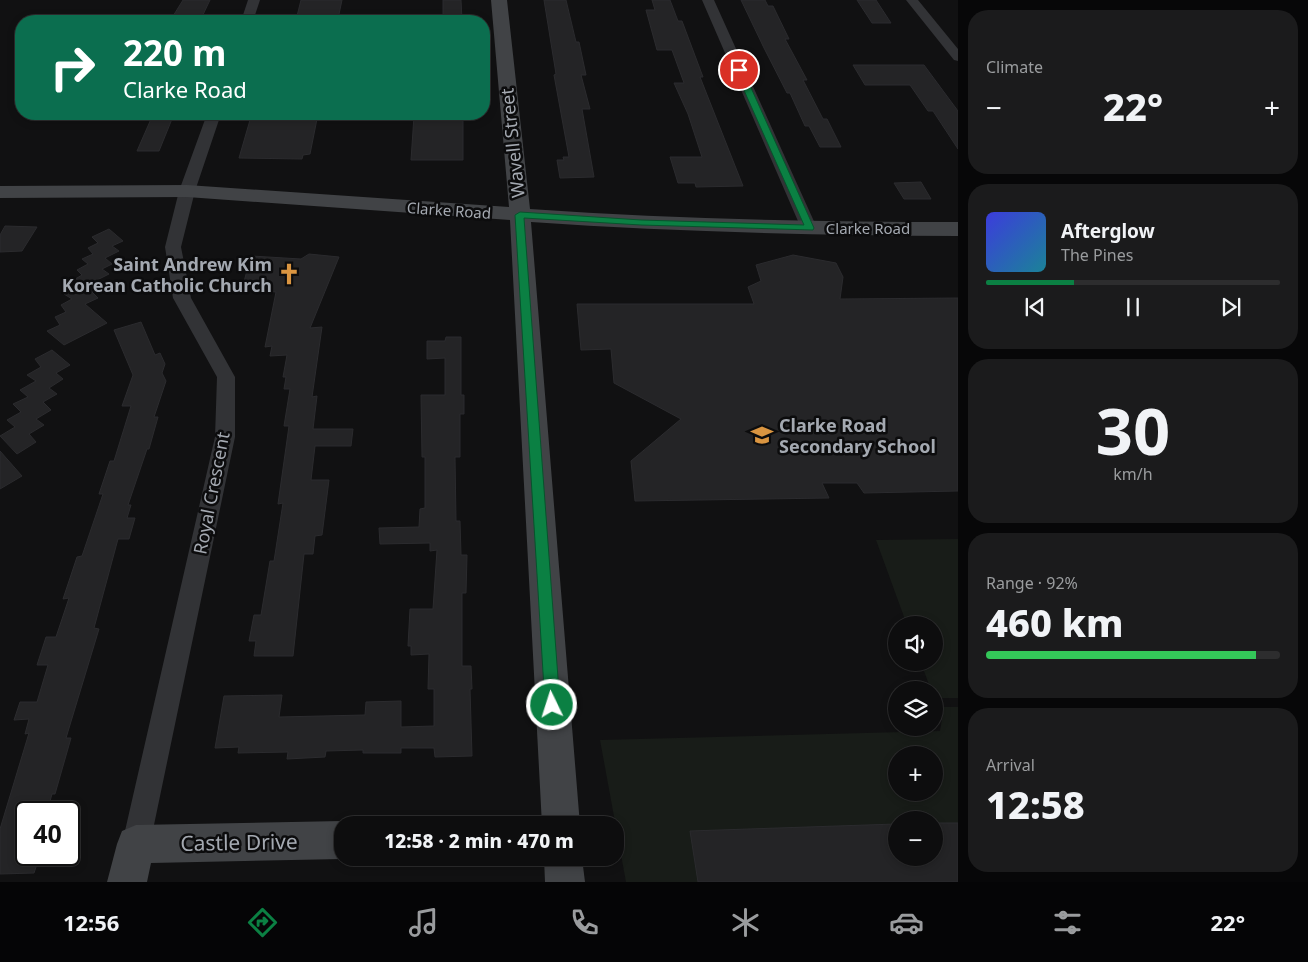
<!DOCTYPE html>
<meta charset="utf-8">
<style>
:root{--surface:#0d0d0e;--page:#1b1b1c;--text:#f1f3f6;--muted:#9a9c9e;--line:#2d2d2e;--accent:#0b8043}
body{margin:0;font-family:"Noto Sans",sans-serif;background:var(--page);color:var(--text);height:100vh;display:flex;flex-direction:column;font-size:19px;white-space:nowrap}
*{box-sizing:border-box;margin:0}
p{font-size:16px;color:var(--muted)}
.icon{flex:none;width:28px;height:28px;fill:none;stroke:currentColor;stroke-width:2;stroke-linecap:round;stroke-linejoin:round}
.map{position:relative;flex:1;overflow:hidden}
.side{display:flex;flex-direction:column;gap:10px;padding:10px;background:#070708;width:350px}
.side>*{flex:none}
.hud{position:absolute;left:15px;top:15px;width:475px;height:105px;border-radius:20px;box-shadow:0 2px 8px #0003,0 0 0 1px var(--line);background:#0b6e4f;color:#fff;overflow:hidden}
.tools{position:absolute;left:888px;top:616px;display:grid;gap:10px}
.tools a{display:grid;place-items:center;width:55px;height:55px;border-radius:50%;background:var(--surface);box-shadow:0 2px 8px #0003,0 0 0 1px var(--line);font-size:25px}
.speed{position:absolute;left:15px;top:801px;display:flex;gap:10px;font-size:25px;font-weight:700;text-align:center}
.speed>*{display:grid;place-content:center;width:65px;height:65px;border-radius:50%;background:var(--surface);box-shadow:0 2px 8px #0003,0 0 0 1px var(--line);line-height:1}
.speed .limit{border:2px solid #111;border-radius:8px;background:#fff;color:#111}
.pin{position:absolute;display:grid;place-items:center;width:42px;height:42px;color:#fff;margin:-21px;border:2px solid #fff;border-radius:50%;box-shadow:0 1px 5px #0007}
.me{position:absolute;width:55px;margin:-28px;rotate:356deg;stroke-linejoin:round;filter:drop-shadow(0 0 4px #0008)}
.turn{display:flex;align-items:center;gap:18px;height:105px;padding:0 25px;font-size:22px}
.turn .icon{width:65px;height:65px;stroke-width:2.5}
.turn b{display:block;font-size:35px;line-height:42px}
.big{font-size:38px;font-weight:800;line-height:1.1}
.side .card{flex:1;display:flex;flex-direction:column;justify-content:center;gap:8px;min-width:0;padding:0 18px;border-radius:20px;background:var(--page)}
.side .dial{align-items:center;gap:0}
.dial b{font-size:65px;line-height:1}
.song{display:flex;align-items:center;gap:15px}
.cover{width:60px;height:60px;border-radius:8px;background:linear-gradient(135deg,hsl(240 70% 55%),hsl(190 70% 35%))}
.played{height:5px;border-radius:2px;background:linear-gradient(90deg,var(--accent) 30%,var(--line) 30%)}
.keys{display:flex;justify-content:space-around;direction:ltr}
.heat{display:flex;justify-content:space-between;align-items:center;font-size:28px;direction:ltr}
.charge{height:8px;border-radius:4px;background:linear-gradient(90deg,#34c759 92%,var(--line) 0)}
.trip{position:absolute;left:334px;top:816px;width:290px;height:50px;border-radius:20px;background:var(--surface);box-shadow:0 2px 8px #0003,0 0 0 1px var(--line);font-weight:800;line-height:50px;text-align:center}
.tab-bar{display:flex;height:80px;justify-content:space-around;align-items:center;background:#050506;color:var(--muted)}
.tab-bar .icon{width:35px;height:35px}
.tab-bar .selected{color:var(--accent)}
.tab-bar b{font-size:22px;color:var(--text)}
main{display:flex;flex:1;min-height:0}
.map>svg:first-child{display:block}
</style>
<main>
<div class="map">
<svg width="958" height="882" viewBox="0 0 958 882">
<rect width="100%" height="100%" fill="#111112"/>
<!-- green -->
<path fill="#181c18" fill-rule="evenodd" d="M958 539V698H934V690H931L921 663 934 662V625H907L876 540Z
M944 707H958V882H626L600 740 940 731ZM896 755H934V792H896ZM896 820H934V858H896Z"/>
<!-- building -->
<path fill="#242426" stroke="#2b2b2e" d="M183 0H210L200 21H170Z
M301 0H342L338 19 296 20Z
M443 0H461L462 20H443Z
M544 0H566L576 42H579L586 75H581L590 109H582L594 177 560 178 557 160H564L563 157H569L554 75 556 74Z
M652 0H670L678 21H682L703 77H700L743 186 696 187 695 183H678L670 157H702L688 114 674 83H684L672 50H657L646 10H655Z
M741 0H765L768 6H773L789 39H785L807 80H803L823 119H827L841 147H820L809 126H805L790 93H787L764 48Z
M857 0H876L891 23H872Z
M853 65H924L958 111V149L933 111H928L910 85H865Z
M281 114H318L310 154 303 155 302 159 239 158 250 120H280Z
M414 116H463V160H411Z
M151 119H172L159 151H137Z
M921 182 931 199H904L894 183Z
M5 226 37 227 22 251 0 252V235Z
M109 229 123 241 112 246 119 251 105 258 112 264 102 269 109 274 97 280 104 286 92 292 98 298 85 304 107 323 64 345 47 331 60 325 55 317 66 312 61 305 72 299 64 294 78 287 72 281 82 275 77 270 88 264 82 259 93 254 88 248 98 243 92 237Z
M309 254 339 257 310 328 322 327 312 397 317 396 313 429H353L351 446H315L311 480H329L322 535 315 536 313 554H304L293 656H254L256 641H249L254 615H261L270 561H274L283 503 278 504 289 426H284L290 389H284L286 377H283L287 355 270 356 272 346 265 347 276 292 242 289 251 256 301 259Z
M793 255 836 263 843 277 840 299 958 298V491L864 493 857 483H822L829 498 635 501 631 461 681 419 614 383 611 349 581 350 577 304H754L748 287 761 281 756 265Z
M141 322 155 355 160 353 165 364 162 373 166 381 154 417H158L149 449H147L128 505H131L127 518H135L129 539H118L94 628 99 629 66 738H71L55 794H52L47 812H26V855H40L34 873 0 874V829L29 733 25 734 29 719 14 720 20 702H37L48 665H37L46 637H56L69 598 63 599 77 557 82 556 103 494H99L110 461H114L131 406H122L133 375 114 330Z
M446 337H461V395H464V414H460V457H455L456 521H460L461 555H467L466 593H462V666H471L472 689H470L472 756 435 757 434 748H401V753H363V750L326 751 325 757 287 759 288 752 238 753 239 747 215 748 224 696 282 695 279 717 365 715 366 702 401 701V727L434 726V689H428L429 654 411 655V646H408L410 609H433L437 550 430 551V543L380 544 379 528 419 527 420 509 425 508V457H422L421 395H445V358L427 359V341H445Z
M52 350 70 365 56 373 63 379 49 388 57 394 43 402 51 410 36 419 44 425 29 434 36 442 17 454 0 436 15 427 7 420 21 412 13 404 28 397 20 390 36 381 27 375 41 367 35 359Z
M0 451 22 476 0 489Z
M934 823H958V882H698L690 831 896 824V858H934Z"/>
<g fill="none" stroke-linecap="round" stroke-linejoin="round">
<!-- street -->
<path fill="#323336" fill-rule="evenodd" d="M248 0H260L253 21H241Z
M702 0H714L817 228 815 231H803L801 228Z
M906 0H918L958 49V61L954 60Z
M207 114H221L195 191 181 247 191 298 235 377V437L150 844 146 854 136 858 126 854 122 844 215 437 217 377 173 298 165 247 179 191Z"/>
<!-- secondary -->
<path fill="#414346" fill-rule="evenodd" d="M491 0H507L530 209C673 219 815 222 958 222V236C815 235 673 232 531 222L580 825H542L510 220 187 197 0 198V186L187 185 509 207Z
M342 821 352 825H342V858H345L342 859 151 863 147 882H107L117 844 122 831 136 825Z
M544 858H582L585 882H545Z"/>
</g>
<!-- route -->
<path fill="#0b8043" stroke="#07532c" d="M739 68 743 70 814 228 813 230 641 225 524 218 560 705 558 710 552 712 547 710 545 705 515 215 520 212 641 220 804 225 735 70Z"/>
<!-- icons -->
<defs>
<g id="church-bare" transform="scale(1.725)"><path d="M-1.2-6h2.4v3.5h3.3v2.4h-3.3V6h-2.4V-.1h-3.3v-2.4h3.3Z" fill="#da9541" stroke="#0c0c0d" stroke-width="2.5" paint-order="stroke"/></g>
<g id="school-bare" transform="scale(1.725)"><path d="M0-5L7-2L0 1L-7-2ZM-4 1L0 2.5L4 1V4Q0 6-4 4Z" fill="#da9541" stroke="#0c0c0d" stroke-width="2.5" paint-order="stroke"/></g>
</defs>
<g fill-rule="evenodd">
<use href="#church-bare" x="289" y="274"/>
<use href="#school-bare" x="762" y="435"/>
</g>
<g text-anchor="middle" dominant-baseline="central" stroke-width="5" stroke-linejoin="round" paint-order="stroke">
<!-- far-street labels -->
<g font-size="15" fill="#a4a9b1" stroke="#0c0c0d">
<text transform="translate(449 210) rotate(4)">Clarke Road</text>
<text x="868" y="228">Clarke Road</text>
</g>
<!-- street labels -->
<g font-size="18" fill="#a4a9b1" stroke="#0c0c0d">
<text transform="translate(512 143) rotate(-96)">Wavell Street</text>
<text transform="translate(211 493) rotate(-79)">Royal Crescent</text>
</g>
<!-- poi labels -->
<g font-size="18" font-weight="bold" fill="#a4a9b1" stroke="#0c0c0d" text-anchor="end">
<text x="272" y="264">Saint Andrew Kim<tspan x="272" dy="21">Korean Catholic Church</tspan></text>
<text x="779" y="425" text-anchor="start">Clarke Road<tspan x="779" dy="21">Secondary School</tspan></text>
</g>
<!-- near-street labels -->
<g font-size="21" fill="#a4a9b1" stroke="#0c0c0d">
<text transform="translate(239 842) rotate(-1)">Castle Drive</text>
</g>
</g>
</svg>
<div class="tools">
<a><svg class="icon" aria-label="sound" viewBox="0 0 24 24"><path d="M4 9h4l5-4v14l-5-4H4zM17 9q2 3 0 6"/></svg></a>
<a><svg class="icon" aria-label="layers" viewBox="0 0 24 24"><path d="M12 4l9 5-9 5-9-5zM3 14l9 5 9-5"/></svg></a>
<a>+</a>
<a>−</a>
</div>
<div class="speed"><div class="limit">40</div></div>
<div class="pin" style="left:739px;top:70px;background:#d93025"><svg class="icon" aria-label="arrive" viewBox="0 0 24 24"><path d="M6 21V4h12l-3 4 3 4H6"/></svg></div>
<svg class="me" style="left:552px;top:705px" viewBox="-20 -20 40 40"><circle r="17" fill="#0b8043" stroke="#fff" stroke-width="3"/><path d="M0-11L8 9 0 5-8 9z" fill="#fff"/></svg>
<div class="trip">12:58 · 2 min · 470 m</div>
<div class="hud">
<div class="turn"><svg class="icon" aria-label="right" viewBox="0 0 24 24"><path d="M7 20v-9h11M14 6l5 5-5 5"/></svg><div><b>220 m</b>Clarke Road</div></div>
</div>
</div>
<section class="side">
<div class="card"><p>Climate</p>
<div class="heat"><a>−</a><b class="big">22°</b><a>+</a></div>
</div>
<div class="card">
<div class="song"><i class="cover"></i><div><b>Afterglow</b><p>The Pines</p></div></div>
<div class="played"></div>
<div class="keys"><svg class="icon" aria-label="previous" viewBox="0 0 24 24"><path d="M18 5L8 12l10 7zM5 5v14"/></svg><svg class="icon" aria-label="pause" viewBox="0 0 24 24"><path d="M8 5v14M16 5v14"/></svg><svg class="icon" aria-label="next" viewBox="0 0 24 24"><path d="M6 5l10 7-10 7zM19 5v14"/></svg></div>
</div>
<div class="card dial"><b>30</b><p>km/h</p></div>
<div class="card"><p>Range · 92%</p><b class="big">460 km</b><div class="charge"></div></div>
<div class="card"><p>Arrival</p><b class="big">12:58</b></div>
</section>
</main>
<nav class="tab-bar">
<b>12:56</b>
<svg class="icon selected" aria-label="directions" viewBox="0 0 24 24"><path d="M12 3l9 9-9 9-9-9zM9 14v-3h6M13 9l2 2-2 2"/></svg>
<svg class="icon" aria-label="music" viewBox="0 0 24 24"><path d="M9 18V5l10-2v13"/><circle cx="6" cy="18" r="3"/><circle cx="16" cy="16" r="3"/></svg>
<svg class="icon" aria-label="phone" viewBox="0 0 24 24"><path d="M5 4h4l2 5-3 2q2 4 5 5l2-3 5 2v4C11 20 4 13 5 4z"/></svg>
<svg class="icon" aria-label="climate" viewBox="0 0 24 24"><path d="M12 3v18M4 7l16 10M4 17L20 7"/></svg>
<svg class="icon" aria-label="car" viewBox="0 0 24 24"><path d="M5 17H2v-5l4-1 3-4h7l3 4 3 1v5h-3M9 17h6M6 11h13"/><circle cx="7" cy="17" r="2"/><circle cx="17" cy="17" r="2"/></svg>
<svg class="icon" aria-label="filters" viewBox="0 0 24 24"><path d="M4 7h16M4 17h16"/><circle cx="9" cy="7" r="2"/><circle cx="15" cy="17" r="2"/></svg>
<b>22°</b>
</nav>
